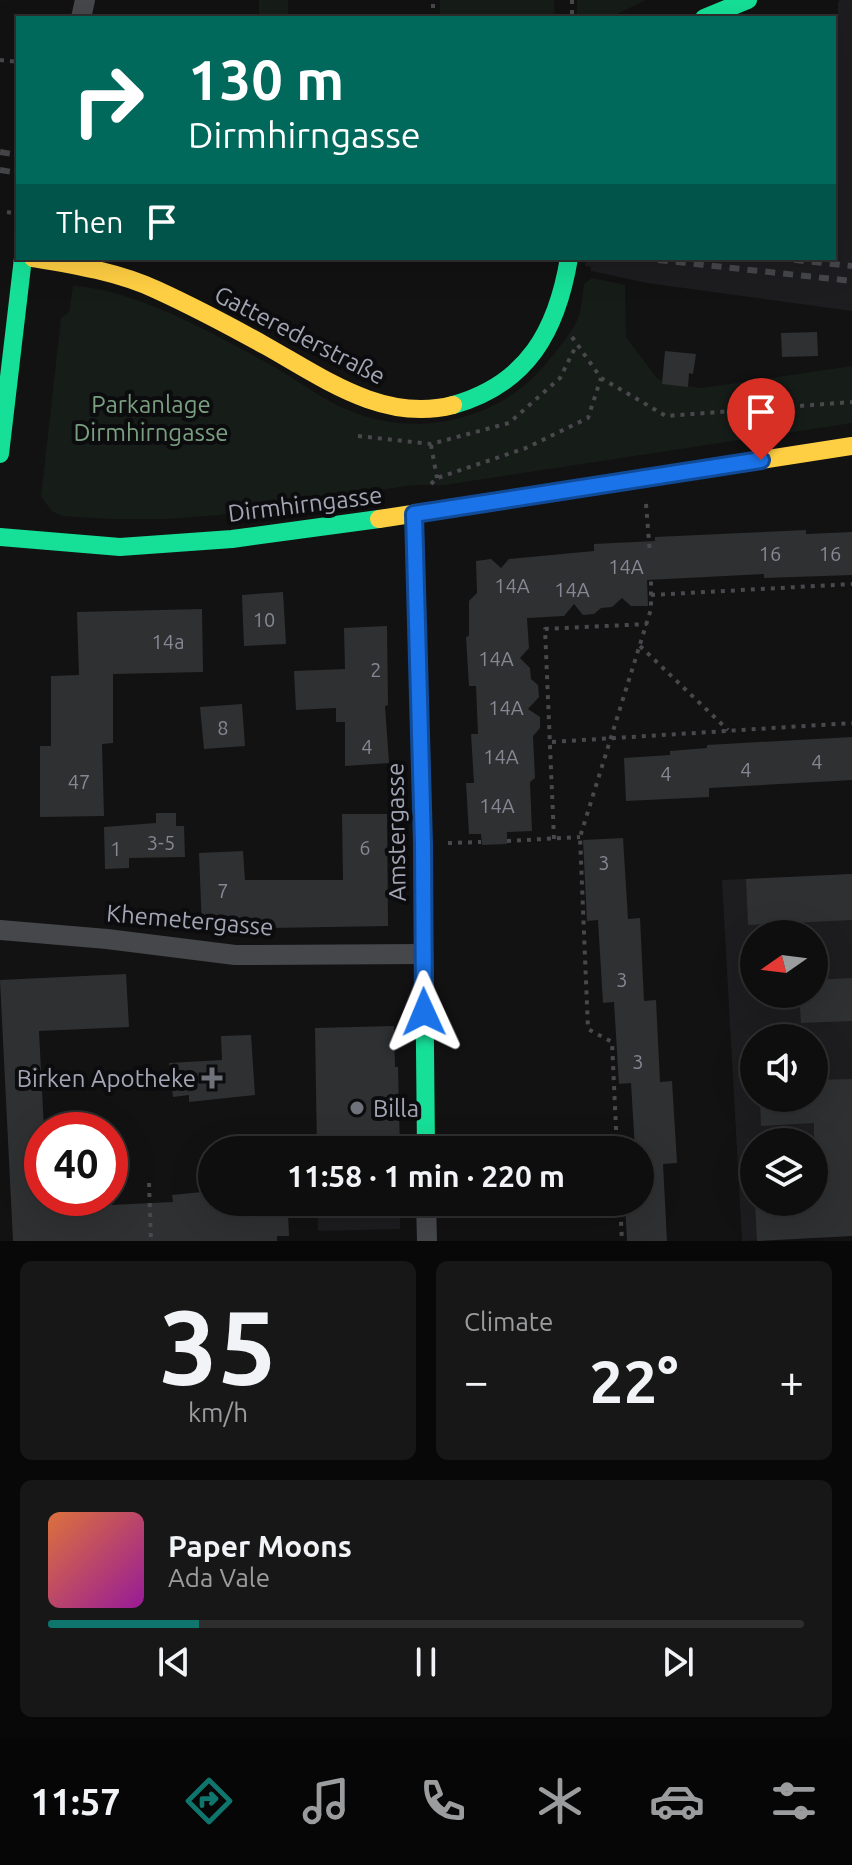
<!DOCTYPE html>
<meta charset="utf-8">
<style>
:root{--surface:#0e0e0e;--page:#171717;--text:#f1f3f6;--muted:#9b9c9e;--line:#2e2e2e;--accent:#0f766e}
body{margin:0;font-family:Ubuntu,sans-serif;background:var(--page);color:var(--text);height:100vh;display:flex;flex-direction:column;font-size:30px;white-space:nowrap}
*{box-sizing:border-box;margin:0}
p{font-size:26px;color:var(--muted)}
.icon{flex:none;width:44px;height:44px;fill:none;stroke:currentColor;stroke-width:2;stroke-linecap:round;stroke-linejoin:round}
.map{position:relative;height:1241px;overflow:hidden}
.drawer{display:flex;flex-direction:column;gap:20px;padding:20px;background:#080808;flex:1}
.drawer>*{flex:none}
.banner{position:absolute;left:16px;top:16px;width:820px;height:244px;border-radius:0px;box-shadow:0 8px 32px #0002,0 0 0 2px var(--line);background:#00695c;color:#fff;overflow:hidden}
.needle{width:52px;rotate:256deg}
.buttons{position:absolute;left:740px;top:920px;display:grid;gap:16px}
.buttons a{display:grid;place-items:center;width:88px;height:88px;border-radius:50%;background:var(--surface);box-shadow:0 8px 32px #0002,0 0 0 2px var(--line);font-size:40px}
.speed{position:absolute;left:24px;top:1112px;display:flex;gap:16px;font-size:40px;font-weight:700;text-align:center}
.speed>*{display:grid;place-content:center;width:104px;height:104px;border-radius:50%;background:var(--surface);box-shadow:0 8px 32px #0002,0 0 0 2px var(--line);line-height:1}
.speed .limit{border:12px solid #d22;background:#fff;color:#111}
.pin{position:absolute;display:grid;place-items:center;width:68px;height:68px;color:#fff;margin:-82px -34px;border-radius:50% 50% 50% 0;rotate:-45deg;box-shadow:0 0 8px #0007}
.pin .icon{rotate:45deg}
.me{position:absolute;width:88px;margin:-44px;rotate:359deg;stroke-linejoin:round;filter:drop-shadow(0 0 6px #0008)}
.turn{display:flex;align-items:center;gap:28px;height:168px;padding:0 40px;font-size:36px}
.turn .icon{width:104px;height:104px;stroke-width:2.5}
.turn b{display:block;font-size:56px;line-height:68px}
.then{display:flex;align-items:center;height:76px;padding:0 40px;background:#0003;gap:16px;font-size:30px}
.big{font-size:60px;font-weight:700;line-height:1.1}
.drawer .widget{flex:1;display:flex;flex-direction:column;justify-content:center;gap:12px;min-width:0;padding:0 28px;border-radius:12px;background:var(--page)}
.drawer .dial{align-items:center;gap:0}
.dial b{font-size:104px;line-height:1}
.song{display:flex;align-items:center;gap:24px}
.cover{width:96px;height:96px;border-radius:12px;background:linear-gradient(135deg,hsl(20 70% 55%),hsl(300 70% 35%))}
.played{height:8px;border-radius:4px;background:linear-gradient(90deg,var(--accent) 20%,var(--line) 20%)}
.keys{display:flex;justify-content:space-around;direction:ltr}
.heat{display:flex;justify-content:space-between;align-items:center;font-size:44px;direction:ltr}
.drawer .tiles{flex:1;display:grid;gap:20px;grid-template-columns:1fr 1fr}
.widget:last-child{grid-column:span 2}
.trip{position:absolute;left:198px;top:1136px;width:456px;height:80px;border-radius:40px;background:var(--surface);box-shadow:0 8px 32px #0002,0 0 0 2px var(--line);font-weight:700;line-height:80px;text-align:center}
.tabs{display:flex;height:128px;justify-content:space-around;align-items:center;background:#060606;color:var(--muted)}
.tabs .icon{width:56px;height:56px}
.tabs .active{color:var(--accent)}
.tabs b{font-size:36px;color:var(--text)}
.map>svg:first-child{display:block}
</style>
<div class="map">
<svg width="852" height="1241" viewBox="0 0 852 1241">
<rect width="100%" height="100%" fill="#121212"/>
<!-- built -->
<path fill="#1d1c1f" fill-rule="evenodd" d="M840 0H852V311L647 283 591 271V267L585 266 586 258H834V210L837 209 838 2Z
M852 874V1236L742 1241 722 880ZM754 934H814V994H754ZM754 1038H814V1098H754ZM754 1142H814V1202H754Z
M317 1202H400V1229L318 1231Z"/>
<!-- green -->
<path fill="#161c18" d="M259 0H288V18H259Z
M440 0H554L555 18H440Z
M577 0H646L609 18H577Z
M592 278 625 285 626 337 657 378 665 383 702 388 852 366V423L444 485H413L219 515 167 519H111L62 516 52 511 41 497 61 318 69 312 73 286C133 288 216 335 269 364 297 379 323 401 353 412 409 434 473 424 520 389 538 376 568 339 578 319 582 310 582 294 584 284Z"/>
<!-- building -->
<path fill="#2f3032" d="M817 332 818 356 782 357 781 333Z
M665 351 696 354 693 374 689 373 688 387 662 384Z
M806 530V534L852 532V575L764 578V574L647 580 648 606H631L622 598 612 607 601 608 594 614 583 615 574 604 564 616 527 618 529 648 520 658 530 668 531 679 538 685 539 697 528 709 540 717V728L533 736 535 778 530 782 532 831 507 832V844L482 845 481 834H469L466 783H474L471 734H478L476 686H469L466 637 469 636V601L477 593 476 561 491 559 501 568 509 559 594 551V544L655 541V537Z
M283 592 286 644 244 646 242 595Z
M202 609 203 672 113 674V743L102 744 104 816 40 817V746H51V676L79 675 77 612Z
M387 626 388 705 385 706 389 763 345 766V722H336V708L296 710 294 671 345 669 344 628Z
M242 704 245 746 204 749 200 707Z
M852 737V780L709 788V797L626 801 624 758 670 755V751L707 748V745Z
M156 813H176V826H184L185 857 129 858V868L105 869 104 827 156 823Z
M342 814H387L388 926 202 929 199 853 243 851 245 880H343Z
M623 838 628 919 640 918 644 1001 656 1000 660 1082 672 1081 677 1163 663 1164 667 1241H627L625 1202H640V1150H635L631 1083 619 1084 614 1002 603 1003 598 920 587 921 583 840Z
M852 874V920L748 925 746 879Z
M126 974 129 1027 39 1031 44 1130H42V1198H48V1208L173 1202 172 1195 212 1191V1202H276V1213L288 1212 289 1236H277V1241H13L0 980Z
M852 978V1021L801 1023 799 994H814V980Z
M394 1026 395 1067H398L400 1150H317L315 1028Z
M251 1035 255 1095 189 1102V1095L173 1097 169 1063 222 1060 221 1036Z
M852 1079V1236L757 1241 755 1202H814V1123L761 1126 760 1098H814V1080Z"/>
<g fill="none" stroke-linecap="round" stroke-linejoin="round">
<!-- path -->
<path stroke="#48484d" stroke-width="4" stroke-dasharray="4 6" stroke-linecap="butt" d="M572 0V18
M433 18V0
M0 60 18 62
M14 129H18
M7 212 18 214
M572 337 601 378 666 416 852 402
M358 436 431 444 509 423 560 378 577 344
M431 445 437 478
M431 484 437 478 526 448 588 418 601 378
M646 504 650 554
M651 595 852 584
M640 646 728 730
M552 742 852 723
M554 839 545 629 647 624
M507 841 580 837
M448 843 481 842
M617 1150 612 1042 588 1029 580 837 651 609V578
M149 1183 151 1241
M620 1202 622 1241"/>
<!-- street -->
<path stroke="#46474b" stroke-width="20" d="M81 18 85 0
M0 930 107 939 235 955 423 954
M426 1202 427 1241"/>
<!-- fast -->
<path stroke="#16e098" stroke-width="18" d="M704 18 748 0
M453 405C528 384 557 330 569 258
M0 454 23 258
M414 514 423 844 426 1150
M0 537 120 547 232 539 379 519"/>
<!-- slow -->
<path stroke="#ffcf43" stroke-width="18" d="M33 258C75 265 118 272 157 290 194 307 230 326 266 346 323 378 384 423 453 405
M379 519 852 446"/>
<!-- rail -->
<path stroke="#46474a" stroke-width="6" stroke-dasharray="10 8" stroke-linecap="butt" d="M0 152 18 155
M0 170 18 173
M640 258 852 281
M776 258 852 266"/>
</g>
<g fill="none" stroke-linecap="round" stroke-linejoin="round">
<!-- route casing -->
<g stroke="#114b97" stroke-width="20">
<path id="route" d="M424 1012 423 844 414 514 761 460"/>
</g>
<!-- route -->
<use href="#route" stroke="#1a73e8" stroke-width="14"/>
</g>
<!-- markers -->
<g fill="#70727b" stroke="#0c0c0e" stroke-width="3">
<path d="M208 1066h8v8h8v8h-8v8h-8v-8h-8v-8h8z"/>
<circle cx="357" cy="1108" r="8"/>
</g>
<g text-anchor="middle" dominant-baseline="central" stroke-width="8" stroke-linejoin="round" paint-order="stroke">
<!-- number labels -->
<g font-size="20" fill="#858894">
<text x="770" y="553">16</text>
<text x="830" y="553">16</text>
<text x="626" y="566">14A</text>
<text x="512" y="585">14A</text>
<text x="572" y="589">14A</text>
<text x="264" y="619">10</text>
<text x="168" y="641">14a</text>
<text x="496" y="658">14A</text>
<text x="376" y="669">2</text>
<text x="506" y="707">14A</text>
<text x="223" y="727">8</text>
<text x="367" y="746">4</text>
<text x="501" y="756">14A</text>
<text x="817" y="761">4</text>
<text x="746" y="769">4</text>
<text x="666" y="773">4</text>
<text x="79" y="781">47</text>
<text x="497" y="805">14A</text>
<text x="161" y="842">3-5</text>
<text x="365" y="847">6</text>
<text x="116" y="848">1</text>
<text x="604" y="862">3</text>
<text x="223" y="890">7</text>
<text x="622" y="979">3</text>
<text x="638" y="1061">3</text>
</g>
<!-- street labels -->
<g font-size="24" fill="#a2a5b4" stroke="#0c0c0e">
<text transform="translate(300 335) rotate(27)">Gatterederstraße</text>
<text transform="translate(305 504) rotate(-7)">Dirmhirngasse</text>
<text transform="translate(396 832) rotate(-91)">Amstergasse</text>
<text transform="translate(190 920) rotate(5)">Khemetergasse</text>
</g>
<!-- park labels -->
<g font-size="24" fill="#799f80" stroke="#0c0c0e">
<text x="151" y="404">Parkanlage<tspan x="151" dy="28">Dirmhirngasse</tspan></text>
</g>
<!-- poi labels -->
<g font-size="24" fill="#a2a5b4" stroke="#0c0c0e" text-anchor="end">
<text x="196" y="1078">Birken Apotheke</text>
<text x="373" y="1108" text-anchor="start">Billa</text>
</g>
</g>
</svg>
<div class="buttons">
<a><svg class="needle" viewBox="-14 -14 28 28"><path d="M0-13l5 13h-10z" fill="#e53935"/><path d="M0 13l5-13h-10z" fill="#9b9c9e"/></svg></a>
<a><svg class="icon" aria-label="sound" viewBox="0 0 24 24"><path d="M4 9h4l5-4v14l-5-4H4zM17 9q2 3 0 6"/></svg></a>
<a><svg class="icon" aria-label="layers" viewBox="0 0 24 24"><path d="M12 4l9 5-9 5-9-5zM3 14l9 5 9-5"/></svg></a>
</div>
<div class="speed"><div class="limit">40</div></div>
<div class="pin" style="left:761px;top:460px;background:#d93025"><svg class="icon" aria-label="arrive" viewBox="0 0 24 24"><path d="M6 21V4h12l-3 4 3 4H6"/></svg></div>
<svg class="me" style="left:424px;top:1012px" viewBox="-20 -20 40 40"><path d="M0-17L14 15 0 8-14 15z" fill="#1a73e8" stroke="#fff" stroke-width="4"/></svg>
<div class="trip">11:58 · 1 min · 220 m</div>
<div class="banner">
<div class="turn"><svg class="icon" aria-label="right" viewBox="0 0 24 24"><path d="M7 20v-9h11M14 6l5 5-5 5"/></svg><div><b>130 m</b>Dirmhirngasse</div></div>
<div class="then">Then<svg class="icon" aria-label="arrive" viewBox="0 0 24 24"><path d="M6 21V4h12l-3 4 3 4H6"/></svg></div>
</div>
</div>
<section class="drawer">
<div class="tiles">
<div class="widget dial"><b>35</b><p>km/h</p></div>
<div class="widget"><p>Climate</p>
<div class="heat"><a>−</a><b class="big">22°</b><a>+</a></div>
</div>
<div class="widget">
<div class="song"><i class="cover"></i><div><b>Paper Moons</b><p>Ada Vale</p></div></div>
<div class="played"></div>
<div class="keys"><svg class="icon" aria-label="previous" viewBox="0 0 24 24"><path d="M18 5L8 12l10 7zM5 5v14"/></svg><svg class="icon" aria-label="pause" viewBox="0 0 24 24"><path d="M8 5v14M16 5v14"/></svg><svg class="icon" aria-label="next" viewBox="0 0 24 24"><path d="M6 5l10 7-10 7zM19 5v14"/></svg></div>
</div>
</div>
</section>
<nav class="tabs">
<b>11:57</b>
<svg class="icon active" aria-label="directions" viewBox="0 0 24 24"><path d="M12 3l9 9-9 9-9-9zM9 14v-3h6M13 9l2 2-2 2"/></svg>
<svg class="icon" aria-label="music" viewBox="0 0 24 24"><path d="M9 18V5l10-2v13"/><circle cx="6" cy="18" r="3"/><circle cx="16" cy="16" r="3"/></svg>
<svg class="icon" aria-label="phone" viewBox="0 0 24 24"><path d="M5 4h4l2 5-3 2q2 4 5 5l2-3 5 2v4C11 20 4 13 5 4z"/></svg>
<svg class="icon" aria-label="climate" viewBox="0 0 24 24"><path d="M12 3v18M4 7l16 10M4 17L20 7"/></svg>
<svg class="icon" aria-label="car" viewBox="0 0 24 24"><path d="M5 17H2v-5l4-1 3-4h7l3 4 3 1v5h-3M9 17h6M6 11h13"/><circle cx="7" cy="17" r="2"/><circle cx="17" cy="17" r="2"/></svg>
<svg class="icon" aria-label="filters" viewBox="0 0 24 24"><path d="M4 7h16M4 17h16"/><circle cx="9" cy="7" r="2"/><circle cx="15" cy="17" r="2"/></svg>
</nav>
